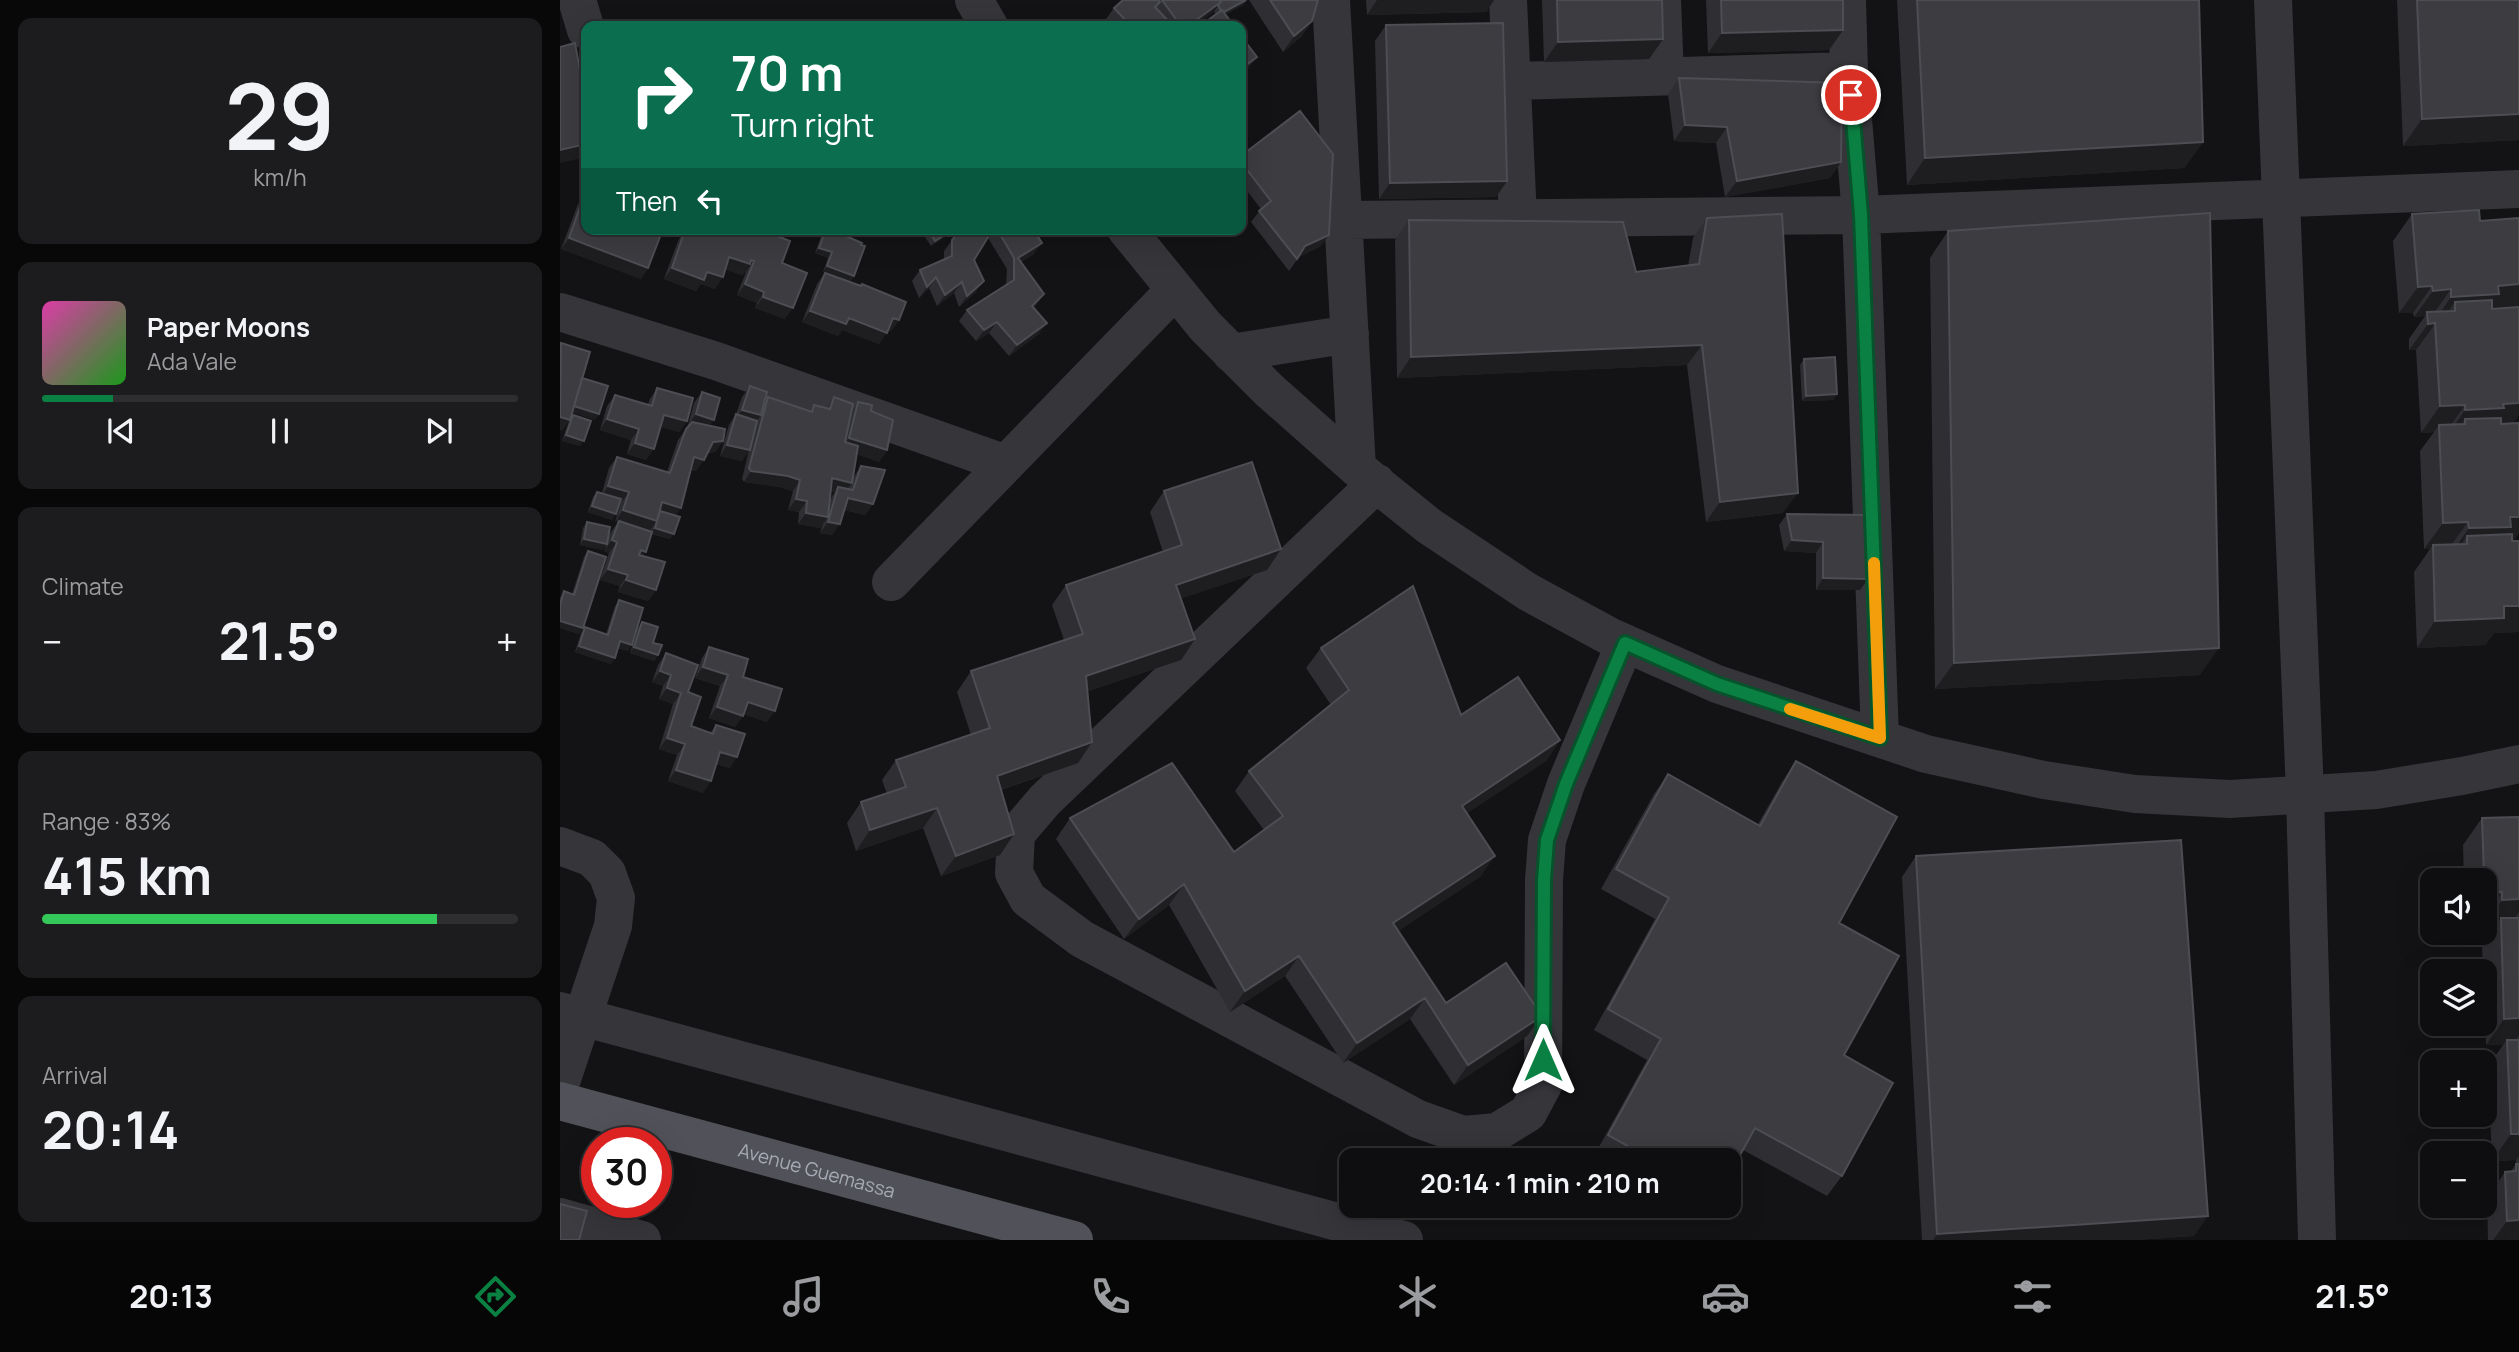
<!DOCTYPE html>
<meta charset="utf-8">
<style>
:root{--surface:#0e0e10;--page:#1c1c1e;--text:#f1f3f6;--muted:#9b9c9f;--line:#2e2e30;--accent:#0b8043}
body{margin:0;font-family:Manrope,sans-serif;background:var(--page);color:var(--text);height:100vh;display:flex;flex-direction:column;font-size:26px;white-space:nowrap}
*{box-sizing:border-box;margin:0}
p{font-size:23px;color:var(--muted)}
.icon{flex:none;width:38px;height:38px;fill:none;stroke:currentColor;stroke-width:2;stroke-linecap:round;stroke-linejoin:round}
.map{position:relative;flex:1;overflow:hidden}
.side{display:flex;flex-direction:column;gap:18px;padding:18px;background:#080809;width:560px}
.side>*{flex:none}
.hud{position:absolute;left:21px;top:21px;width:665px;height:214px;border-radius:14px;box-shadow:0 7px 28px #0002,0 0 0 2px var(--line);background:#0b6e4f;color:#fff;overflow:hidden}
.buttons{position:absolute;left:1860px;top:868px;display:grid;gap:14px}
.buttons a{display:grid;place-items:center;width:77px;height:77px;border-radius:14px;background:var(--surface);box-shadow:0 7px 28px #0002,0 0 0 2px var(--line);font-size:35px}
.speed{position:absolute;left:21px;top:1127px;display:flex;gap:14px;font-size:35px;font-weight:700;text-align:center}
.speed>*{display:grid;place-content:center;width:91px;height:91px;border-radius:50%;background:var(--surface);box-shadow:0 7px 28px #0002,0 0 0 2px var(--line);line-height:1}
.speed .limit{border:10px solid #d22;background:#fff;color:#111}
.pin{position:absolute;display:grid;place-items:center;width:60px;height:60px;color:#fff;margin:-30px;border:4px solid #fff;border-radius:50%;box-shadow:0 2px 7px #0007}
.me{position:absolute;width:77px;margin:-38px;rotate:0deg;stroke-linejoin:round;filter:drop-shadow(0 0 5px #0008)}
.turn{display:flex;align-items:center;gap:24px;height:147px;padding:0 35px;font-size:32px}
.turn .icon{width:91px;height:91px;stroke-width:2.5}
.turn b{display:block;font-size:49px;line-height:60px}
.then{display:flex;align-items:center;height:66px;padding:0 35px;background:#0003;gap:14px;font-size:26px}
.big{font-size:52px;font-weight:700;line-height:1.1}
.side .card{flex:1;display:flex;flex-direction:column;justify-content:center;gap:10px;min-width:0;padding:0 24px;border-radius:14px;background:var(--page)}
.side .dial{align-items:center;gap:0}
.dial b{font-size:91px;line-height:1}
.song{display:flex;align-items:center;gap:21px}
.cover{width:84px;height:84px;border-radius:10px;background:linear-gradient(135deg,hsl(320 70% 55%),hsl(120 70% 35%))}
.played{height:7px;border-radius:4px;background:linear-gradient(90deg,var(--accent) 15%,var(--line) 15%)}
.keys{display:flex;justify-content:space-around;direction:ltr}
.heat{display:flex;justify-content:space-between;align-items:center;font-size:38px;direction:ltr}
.charge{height:10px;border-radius:5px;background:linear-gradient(90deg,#34c759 83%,var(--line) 0)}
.trip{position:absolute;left:779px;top:1148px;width:402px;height:70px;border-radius:14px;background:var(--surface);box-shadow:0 7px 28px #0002,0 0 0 2px var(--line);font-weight:700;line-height:70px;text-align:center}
.tabs{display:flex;height:112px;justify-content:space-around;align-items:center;background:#060606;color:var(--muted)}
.tabs .icon{width:49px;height:49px}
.tabs .current{color:var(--accent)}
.tabs b{font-size:32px;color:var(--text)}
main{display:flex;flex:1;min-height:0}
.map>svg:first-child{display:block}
</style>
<main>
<section class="side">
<div class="card dial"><b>29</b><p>km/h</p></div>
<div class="card">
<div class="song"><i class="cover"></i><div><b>Paper Moons</b><p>Ada Vale</p></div></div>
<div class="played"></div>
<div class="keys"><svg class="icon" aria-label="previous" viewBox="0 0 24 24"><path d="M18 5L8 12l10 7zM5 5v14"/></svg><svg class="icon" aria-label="pause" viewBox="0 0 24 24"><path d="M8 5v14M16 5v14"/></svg><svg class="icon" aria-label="next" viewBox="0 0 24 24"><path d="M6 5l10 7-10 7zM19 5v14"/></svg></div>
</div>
<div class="card"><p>Climate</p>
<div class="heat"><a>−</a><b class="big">21.5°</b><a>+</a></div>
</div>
<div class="card"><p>Range · 83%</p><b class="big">415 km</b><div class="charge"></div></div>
<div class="card"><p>Arrival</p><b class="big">20:14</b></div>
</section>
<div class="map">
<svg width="1959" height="1240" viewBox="0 0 1959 1240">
<rect width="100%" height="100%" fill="#131315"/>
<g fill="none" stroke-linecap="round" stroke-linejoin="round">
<!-- minor -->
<path stroke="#35353a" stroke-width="38" d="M17 0 26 30
M414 0 429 26
M771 0 797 468
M948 0 958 218
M1102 0 1105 76
M1287 0 1289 71 1301 215 1320 738
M1713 0 1745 794 1757 1240
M952 81 1289 71
M783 220 1301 215 1959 189
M566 229 645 326 710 391 797 468 869 526 968 592 1049 636 1157 684 1366 754 1484 780 1575 794 1670 799 1816 790 1902 776 1959 764
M0 312 156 361 446 464
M671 353 790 334
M817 483 485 800 456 834 454 873 468 899 522 939 858 1119 903 1135 937 1132 968 1113 983 1085 984 880 987 840 1006 784 1065 643
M331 582 615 290
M0 846 32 858 47 873 56 898 53 926 0 1085
M0 1011 844 1240
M0 1217 82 1240"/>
<!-- major -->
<path stroke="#515259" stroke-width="38" id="s1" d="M0 1101 514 1240"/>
</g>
<!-- wall -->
<path fill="#2f2f33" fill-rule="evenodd" d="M600 0H687L683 5 665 15H656L654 11 635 26H553L546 19 554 8 599 1Z
M689 0H758L752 21 741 37 723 52Z
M806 0H934L926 12 807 15Z
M982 0H1102L1103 39 1089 59 984 62Z
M1146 0H1283V30L1269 50 1148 53Z
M1337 0H1639L1643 142 1624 168 1347 185Z
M1837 0H1959V140L1843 146Z
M826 25 947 181 936 197 819 199 815 41Z
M1119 78 1281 162 1270 178 1165 197 1156 143 1114 141 1108 94Z
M681 156 761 246 739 257 729 271 691 222 701 209 681 183Z
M25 193 88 268 81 279 1 249 18 204Z
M1852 214 1920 221 1959 218V306L1955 307H1959V415L1953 423H1959V533L1953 541H1959V632L1934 633 1925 645 1857 648 1854 572 1870 549H1864L1860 451 1874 432 1861 433 1856 350H1849V339L1865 316 1854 317 1853 313H1839L1833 241Z
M1147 218 1223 513 1146 522 1127 365 837 378 835 240 849 220 1076 272 1128 266 1133 238Z
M146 229H200L222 263 225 319 195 308 197 303 177 295 186 272H185L182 275 165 269 155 289 141 284 136 291 104 279 118 241 125 230 144 235Z
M266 229 294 276 290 282 263 272 268 258 255 253 262 234Z
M360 229H392L388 235 371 246Z
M434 229H473L474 254 461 262 484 294 474 308 479 334 449 356 429 333 416 341 399 321 407 310 446 285 447 269 428 238Z
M1388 231 1640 675 1375 689 1370 258Z
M392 240 414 260 416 292 399 307 394 293 377 306 369 288 359 298 352 281 360 270 384 259V251Z
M265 273 300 286 302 284 339 320 331 331 328 330 319 344 282 330 278 336 242 322 257 284Z
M1244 359 1277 394 1273 400 1242 401 1240 365Z
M190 386 203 405 208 397 250 412 254 405 267 408 274 397 291 413 298 402 311 411 327 450 319 462 297 454 293 478 301 466 313 504 305 515 284 510 272 535 260 533 263 523 260 528 238 524 239 512 228 510 233 491 220 487 184 482 182 479 189 450 182 461 160 456 169 425 176 414 182 397ZM270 491 275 492 269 501Z
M97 388 127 421 119 432 101 427 86 460 67 454 71 440 40 430 47 406 55 395 88 404 90 399Z
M142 392 150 426 163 441 155 452 148 453 136 471 131 470 121 508 115 515 110 539 92 534 83 556 96 590 88 601 58 592 60 586 40 580 49 553 44 551 51 532 58 522H55L61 503H60L52 520 28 512 33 497 37 492 42 493 49 468 57 457 107 472 118 440 129 425H128L134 403Z
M13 415 20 446 2 441 9 421Z
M604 491 721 549 707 570 621 598 635 639 621 660 528 691 518 763 441 790 454 834 440 855 381 876 363 828 296 851 287 823 301 802 327 794 322 780 336 760 411 735 397 692 411 671 504 640 492 605 506 585 603 552 590 512Z
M1227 514 1308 579 1300 590H1256V553L1224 551 1219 525Z
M27 522 43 550 20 545 23 528Z
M28 551 19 634 0 628V598L4 591 12 594 24 557Z
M59 600 68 651 58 648 51 664 15 652 21 633 25 627 46 634 55 606Z
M82 622 93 643 98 655 94 661 70 653 78 628Z
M149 647 183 677 207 722 184 714 175 727 149 718 160 686 135 678 142 658Z
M761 648 901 715 1000 740 986 761 907 813 921 876 838 931 886 1003 982 1016 967 1036 894 1085 850 1019 783 1063 725 976 670 1012 609 905 564 939 496 839 510 818 674 852 704 830 675 791 689 771 771 705 746 668Z
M106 653 128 692 131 726 150 733 156 725 170 768 156 764 143 793 108 781 117 755 99 749 113 704 99 699 103 686 92 682 98 665Z
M1236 761 1279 923 1284 1055 1282 1176 1267 1196 1183 1150 1169 1160H1042L1034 1156 1087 1060 1034 1030 1095 919 1041 889 1094 794 1108 774 1198 824 1222 782Z
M1959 817V1240H1928L1927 1198 1945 1172 1951 1171 1956 1164V1160L1932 1161 1928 1066 1943 1045H1926L1925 971H1923L1922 945 1936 926H1925V880H1904L1903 845 1922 818Z
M1356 856 1634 1236 1575 1240H1362L1342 877Z
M1124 1206H1150L1143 1216Z"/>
<!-- shaded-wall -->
<path fill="#1e1e21" d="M687 0 683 5 658 19 662 13Z
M817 0H934L926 12 807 15Z
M661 2 653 13 635 26H628Z
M752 21 741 37 723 52 734 36Z
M1283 30 1269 50 1148 53 1162 33Z
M1103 39 1089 59 984 62 998 42Z
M697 57 689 68 681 74V69Z
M1959 114V140L1843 146 1862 119Z
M1125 125 1167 127 1156 143 1114 141Z
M1643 142 1624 168 1347 185 1365 158Z
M26 144V152L22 158 0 163V150Z
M1281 162 1270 178 1165 197 1177 181Z
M947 181 936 197 819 199 830 183Z
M392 230 388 235 371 246 375 241Z
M769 235 761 246 737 258 745 246Z
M9 238 88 268 81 279 1 249Z
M482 243 474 254 454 266 458 258Z
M259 248 272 252 268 258 255 253Z
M169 257 191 260 194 261 186 272H185L182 275 161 268Z
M267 266 294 276 290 282 263 272Z
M112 268 147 272 163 277 155 289 141 284 136 291 104 279Z
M376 277 369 288 359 298 367 287Z
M424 281 416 292 399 307 407 296Z
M402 282 394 293 377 306 385 295Z
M185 284 204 292 197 303 177 295Z
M1959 284V306H1956L1953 310 1895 311V302L1880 323 1875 324 1856 350H1849L1868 324 1873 323 1891 297 1938 286Z
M1872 286 1853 313H1839L1858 287Z
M1891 289 1872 316 1867 312 1865 316 1854 317 1873 291Z
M484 294 476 305 464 317 472 306Z
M203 297 233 308 225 319 195 308Z
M250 311 289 318 327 333 319 344 282 330 278 336 242 322Z
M333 318 339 320 331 331 325 329Z
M437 322 429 333 416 341 424 330Z
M487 323 479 334 449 356 457 345Z
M1142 345 1127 365 837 378 851 357Z
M1277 394 1273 400 1242 401 1246 396Z
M1959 403V415L1949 429 1905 424V419L1893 436 1886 437 1905 410 1943 404Z
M1905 405 1886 432 1879 425 1874 432 1861 433 1880 406Z
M13 406 39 414 35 420 9 412Z
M182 410 201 415 193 426 174 421Z
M136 414 154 420 146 431 128 425Z
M104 415 127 421 119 432 97 426Z
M0 417 10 420 2 431 0 430Z
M47 419 79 429 71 440 40 430Z
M6 435 24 441 20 446 2 441Z
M289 438 327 450 319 462 282 449Z
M163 441 155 452 145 453 153 442Z
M75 443 94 449 86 460 67 454Z
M167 445 190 450 182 461 160 456Z
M134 457 144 460 136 471 126 468Z
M191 471 228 476 240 480 233 491 220 487 184 482Z
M272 478 292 483 284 494 278 487 275 492 264 489Z
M48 486 69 492 61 503 41 497Z
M1238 493 1223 513 1146 522 1160 502Z
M288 498 313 504 305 515 280 509Z
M236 499 247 501 239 512 228 510Z
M102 502 121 508 113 519 100 511 99 514Z
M32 506 56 514 52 520 28 512Z
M63 510 97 521 89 532 55 522Z
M246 513 268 517 260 528 238 524Z
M1950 517H1959V533L1952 543 1907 536 1894 555H1890L1909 528Z
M268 522 280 524 272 535 260 533Z
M1908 522 1889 548 1873 545 1870 549H1864L1883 523Z
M95 528 114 534 110 539 91 533Z
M24 539 47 544 43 550 20 545Z
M52 540 57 542 49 553 44 551Z
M1232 540 1263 542 1256 553 1224 551Z
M721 549 707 570 602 605 616 585Z
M81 550 86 552 78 563Z
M48 569 68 575 60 586 40 580Z
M1263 578 1308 579 1300 590H1256Z
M66 580 96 590 88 601 58 592Z
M1944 606H1959V632L1934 633 1925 645 1857 648 1875 621Z
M0 621 23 628 19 634 0 628Z
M635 639 621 660 512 696 526 676Z
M60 641 72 645 68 651 56 647Z
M19 646 55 658 51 664 15 652Z
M74 647 98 655 94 661 70 653Z
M1659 648 1640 675 1375 689 1394 663Z
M143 667 168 675 160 686 135 678Z
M100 671 111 675 103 686 92 682Z
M107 688 121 693 113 704 99 699Z
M188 702 215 711 207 722 180 713Z
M157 707 183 716 175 727 149 718Z
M107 738 125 744 117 755 99 749Z
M1000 740 986 761 888 826 902 806Z
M532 742 518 763 422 796 437 776Z
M160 752 177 757 170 768 152 763Z
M116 770 151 781 143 793 108 781Z
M377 808 363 828 296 851 310 830Z
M454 834 440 855 381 876 396 856Z
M935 856 921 876 819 944 833 923Z
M1924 875H1928L1925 880H1921Z
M624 884 609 905 564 939 579 919Z
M1942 892 1925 917V899L1929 893Z
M1959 899V912L1950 925 1941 918 1936 926H1925V925L1942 900Z
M739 956 725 976 670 1012 685 991Z
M865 998 850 1019 783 1063 797 1043Z
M982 1016 967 1036 894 1085 908 1065Z
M1959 1018V1035L1953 1045 1947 1040 1943 1045H1926L1944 1019Z
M1951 1134H1959V1156L1956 1160 1932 1161Z
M1648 1216 1634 1236 1575 1240H1373L1377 1234Z
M1959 1220V1240H1933L1947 1221Z"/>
<!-- building -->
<path fill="#3c3c41" stroke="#4c4e53" stroke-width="2" d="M563 0H598L600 2 595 7 613 26H571L554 8Z
M602 0H659L661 2 628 26H621Z
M659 0H686L664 12 662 10 661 11 658 5 661 2Z
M710 0H758L752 21 734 36Z
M997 0H1102L1103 39 998 42Z
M1161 0H1283V30L1162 33Z
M1357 0H1639L1643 142 1365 158Z
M1857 0H1959V114L1862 119Z
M662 10 674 26H640Z
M943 23 947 181 830 183 826 25Z
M681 36 697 57 681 69Z
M15 43 26 103V144L0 150V47Z
M1119 78 1282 83 1281 162 1177 181 1167 127 1125 125Z
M740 111 773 154 769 235 745 246 737 259 699 211 711 201 681 162V156Z
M25 193 26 229H103L88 268 9 238Z
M1919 210 1920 221 1959 218V284L1938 286 1939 294 1891 297V289L1873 291 1872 286 1858 287 1852 214Z
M1650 213 1659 648 1394 663 1388 231Z
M1222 214 1238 493 1160 502 1142 345 851 357 849 220 1063 222 1076 272 1139 264 1147 218Z
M150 229H200L230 241 222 263 247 273 233 308 203 297 204 292 185 284 194 261 191 260 190 264 169 257 163 277 147 272 144 280 112 268 125 230 147 236Z
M266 229H270L302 243 301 245 305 246 294 276 267 266 272 252 259 248Z
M368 229H392V230L375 241Z
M401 229H425L430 234 414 260 424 281 407 296 402 282 385 295 376 277 367 287 360 270 392 256V240Z
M437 229H473L482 243 458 258 484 294 472 306 487 323 457 345 437 322 424 330 407 310 454 280V258Z
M265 273 301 286 302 284 346 302 339 320 333 318 327 333 289 318 286 324 250 311Z
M1932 300V309L1959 307V403L1943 404 1944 408 1905 410V405L1880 406 1875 323 1868 324 1867 312 1895 311V302Z
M1 343 30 352 10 420 0 417Z
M1275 357 1277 394 1246 396 1244 359Z
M22 378 48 386 39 414 14 406Z
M190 386 207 392 201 415 182 410Z
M97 388 133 398 127 421 104 415 94 449 75 443 79 429 47 419 55 395 92 406Z
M142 392 160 398 154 420 136 414Z
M208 397 252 412 254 405 270 409 274 397 293 404 285 442 298 446 292 483 272 478 268 517 246 513 247 501 236 499 240 480 228 476 191 471 189 468Z
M298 402 312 405 311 411 333 420 327 450 289 438Z
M176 414 197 421 190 450 167 445Z
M13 415 31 421 24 441 6 435Z
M1941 418V424L1959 423V517H1950L1951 527 1909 528 1908 522 1883 523 1879 425 1905 424V419Z
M132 422 165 429 163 441 153 442 144 460 134 457 121 508 102 502 97 521 63 510 69 492 48 486 57 457 110 473 126 429Z
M692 462 721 549 616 585 635 639 526 676 532 742 437 776 454 834 396 856 377 808 310 830 301 802 346 787 336 760 430 728 411 671 523 634 506 585 622 545 604 491Z
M301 466 325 470 313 504 288 498 280 524 268 522 278 487 293 490Z
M37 492 61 499 56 514 32 506Z
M100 511 120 517 114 534 95 528Z
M1227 514 1306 515 1308 579 1263 578V542L1232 540Z
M59 521 92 532 86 552 81 550 79 555 105 562 96 590 66 580 68 575 48 569 57 542 52 540Z
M27 522 50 527 47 544 24 539Z
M1952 534V541H1959V606H1944V618L1875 621 1873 545 1907 544V536Z
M28 551 46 557 23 628 0 621V605L4 591 14 595Z
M853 586 901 715 958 677 1000 740 902 806 935 856 833 923 886 1003 946 963 982 1016 908 1065 865 998 797 1043 739 956 685 991 624 884 579 919 510 818 612 763 674 852 723 816 689 771 789 690 761 648Z
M59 600 83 608 72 645 60 641 55 658 19 646 25 627 48 635Z
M82 622 98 627 93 643 102 645 98 655 74 647Z
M149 647 188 659 183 677 222 689 215 711 188 702 183 716 157 707 168 675 143 667Z
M106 653 138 665 128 692 141 697 131 726 153 734 156 725 185 734 177 757 160 752 151 781 116 770 125 744 107 738 121 693 107 688 111 675 100 671Z
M1236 761 1337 817 1279 923 1339 956 1284 1055 1333 1083 1282 1176 1195 1128 1169 1175V1160H1093L1048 1135 1101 1039 1048 1009 1109 898 1056 869 1108 774 1200 826Z
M1959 817V899L1942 900V892L1929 893 1928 875H1924L1922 818Z
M1621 840 1648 1216 1377 1234 1356 856Z
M1941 918H1959V1018L1944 1019Z
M1947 1040H1959V1134H1951Z
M1956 1164H1959V1220L1947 1221 1945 1172 1956 1171Z
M0 1204 27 1211 19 1240H0Z"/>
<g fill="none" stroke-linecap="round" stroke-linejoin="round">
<!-- route casing -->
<g stroke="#07532c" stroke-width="18">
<path id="route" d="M983 1060 984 880 987 840 1006 784 1065 643 1157 684 1320 738 1301 215 1291 95"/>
</g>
<!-- route -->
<use href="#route" stroke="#0b8043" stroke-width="12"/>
<!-- slow -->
<path stroke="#f59e0b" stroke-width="12" d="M1230 709 1320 738 1314 563"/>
</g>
<g text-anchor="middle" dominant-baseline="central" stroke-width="7" stroke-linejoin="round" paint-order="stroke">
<!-- street labels -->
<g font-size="19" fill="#a5aab5" stroke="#0e0e10">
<text stroke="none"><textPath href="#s1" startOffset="266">Avenue Guemassa</textPath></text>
</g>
</g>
</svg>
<div class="buttons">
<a><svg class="icon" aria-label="sound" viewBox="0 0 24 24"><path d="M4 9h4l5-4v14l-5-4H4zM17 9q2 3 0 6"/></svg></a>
<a><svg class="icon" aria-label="layers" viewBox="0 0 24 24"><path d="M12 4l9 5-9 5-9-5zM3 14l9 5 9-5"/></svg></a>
<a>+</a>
<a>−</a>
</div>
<div class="speed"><div class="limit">30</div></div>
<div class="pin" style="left:1291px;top:95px;background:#d93025"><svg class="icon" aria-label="arrive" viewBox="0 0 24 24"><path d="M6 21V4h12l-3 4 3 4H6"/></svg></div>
<svg class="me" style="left:983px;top:1060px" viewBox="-20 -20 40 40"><path d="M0-17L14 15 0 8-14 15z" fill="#0b8043" stroke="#fff" stroke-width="4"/></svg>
<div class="trip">20:14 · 1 min · 210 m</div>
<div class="hud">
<div class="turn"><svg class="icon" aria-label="right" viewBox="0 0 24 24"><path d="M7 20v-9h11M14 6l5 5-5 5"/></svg><div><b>70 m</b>Turn right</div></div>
<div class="then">Then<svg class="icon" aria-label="left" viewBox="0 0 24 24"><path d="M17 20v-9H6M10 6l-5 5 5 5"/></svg></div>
</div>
</div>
</main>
<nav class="tabs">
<b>20:13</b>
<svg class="icon current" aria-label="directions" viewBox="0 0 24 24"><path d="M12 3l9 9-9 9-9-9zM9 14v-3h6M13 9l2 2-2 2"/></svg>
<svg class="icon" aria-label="music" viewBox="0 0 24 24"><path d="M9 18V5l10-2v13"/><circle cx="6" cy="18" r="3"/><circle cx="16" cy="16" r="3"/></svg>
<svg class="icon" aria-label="phone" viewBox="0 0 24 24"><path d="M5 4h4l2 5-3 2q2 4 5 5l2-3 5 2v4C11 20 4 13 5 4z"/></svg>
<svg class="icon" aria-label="climate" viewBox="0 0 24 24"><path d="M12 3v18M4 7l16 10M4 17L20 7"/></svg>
<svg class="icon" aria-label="car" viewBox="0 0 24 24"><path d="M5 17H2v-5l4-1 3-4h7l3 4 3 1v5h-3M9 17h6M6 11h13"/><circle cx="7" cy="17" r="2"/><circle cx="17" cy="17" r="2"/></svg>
<svg class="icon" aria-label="filters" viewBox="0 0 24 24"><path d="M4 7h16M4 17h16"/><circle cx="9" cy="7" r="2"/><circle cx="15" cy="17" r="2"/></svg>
<b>21.5°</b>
</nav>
